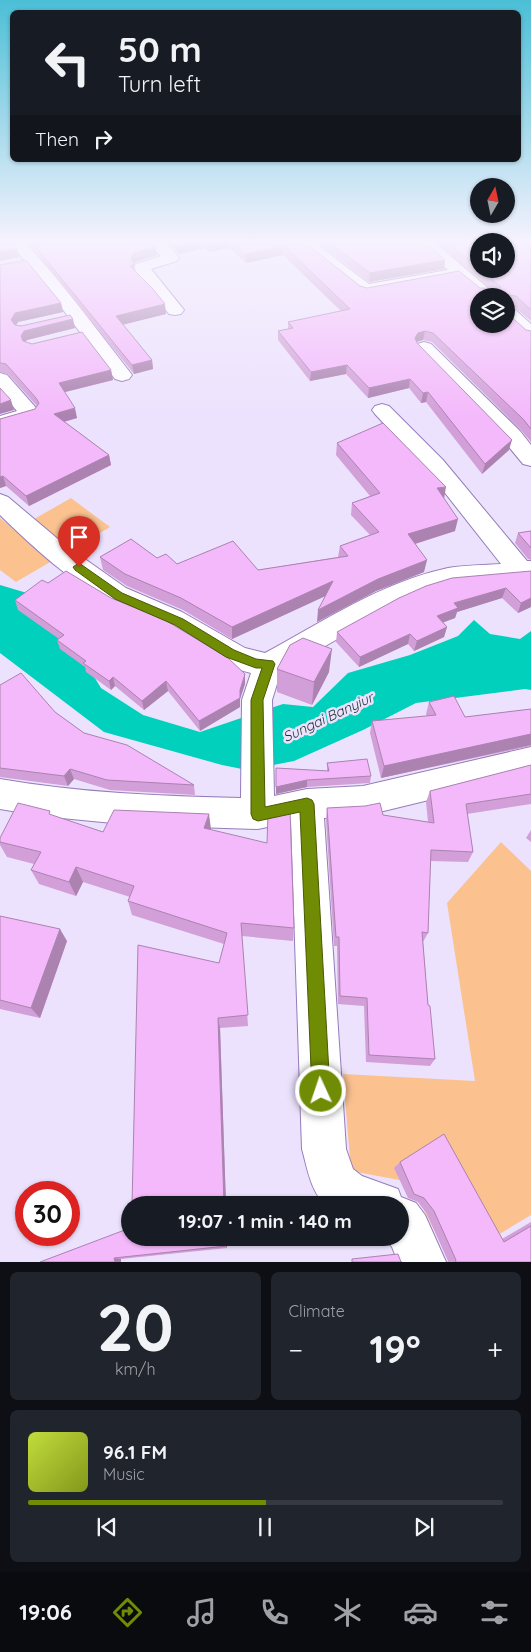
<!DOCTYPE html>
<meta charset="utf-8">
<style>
:root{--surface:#171b24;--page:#20242c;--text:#f1f3f6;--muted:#9ea1a6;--line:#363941;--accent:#708b04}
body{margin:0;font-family:Quicksand,sans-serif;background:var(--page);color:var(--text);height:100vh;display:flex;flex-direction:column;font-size:19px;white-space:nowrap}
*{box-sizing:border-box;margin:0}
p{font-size:16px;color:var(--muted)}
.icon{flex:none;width:28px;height:28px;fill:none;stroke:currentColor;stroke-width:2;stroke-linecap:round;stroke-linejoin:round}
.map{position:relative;height:1262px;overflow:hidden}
.sheet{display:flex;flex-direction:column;gap:10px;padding:10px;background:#0d0f14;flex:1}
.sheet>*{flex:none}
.top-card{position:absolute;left:10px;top:10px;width:511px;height:152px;border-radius:8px;box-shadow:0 1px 4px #0004;background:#171b24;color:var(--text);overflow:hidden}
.needle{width:32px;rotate:9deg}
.fabs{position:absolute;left:470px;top:178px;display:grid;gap:10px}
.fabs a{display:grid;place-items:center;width:45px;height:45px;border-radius:50%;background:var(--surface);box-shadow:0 1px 4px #0004;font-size:25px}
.speed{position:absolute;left:15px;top:1181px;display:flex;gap:10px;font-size:25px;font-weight:700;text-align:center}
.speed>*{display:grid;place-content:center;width:65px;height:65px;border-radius:50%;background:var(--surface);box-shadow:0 1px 4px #0004;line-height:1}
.speed .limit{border:8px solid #d22;background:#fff;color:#111}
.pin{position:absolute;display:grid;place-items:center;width:42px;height:42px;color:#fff;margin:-51px -21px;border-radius:50% 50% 50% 0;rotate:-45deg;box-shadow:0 0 5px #0007}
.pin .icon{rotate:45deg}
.me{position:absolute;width:55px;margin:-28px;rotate:357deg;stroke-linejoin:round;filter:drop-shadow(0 0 4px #0008)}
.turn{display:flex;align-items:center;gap:18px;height:105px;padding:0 25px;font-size:22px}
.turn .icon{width:65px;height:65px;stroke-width:2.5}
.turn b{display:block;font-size:35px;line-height:42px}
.then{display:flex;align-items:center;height:48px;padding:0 25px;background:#0003;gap:10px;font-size:19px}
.big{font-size:38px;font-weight:700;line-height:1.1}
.sheet .card{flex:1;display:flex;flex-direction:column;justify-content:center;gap:8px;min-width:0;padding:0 18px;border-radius:8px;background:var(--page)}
.sheet .dial{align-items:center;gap:0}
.dial b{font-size:65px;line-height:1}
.song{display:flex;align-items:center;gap:15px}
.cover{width:60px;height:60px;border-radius:8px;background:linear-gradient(135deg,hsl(70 70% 55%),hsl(70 70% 35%))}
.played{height:5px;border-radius:2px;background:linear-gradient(90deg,var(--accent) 50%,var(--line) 50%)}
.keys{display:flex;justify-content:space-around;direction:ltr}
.heat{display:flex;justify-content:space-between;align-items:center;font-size:28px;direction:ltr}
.sheet .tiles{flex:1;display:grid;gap:10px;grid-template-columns:1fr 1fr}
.card:last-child{grid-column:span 2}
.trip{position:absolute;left:121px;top:1196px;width:288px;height:50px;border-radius:25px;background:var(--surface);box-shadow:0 1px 4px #0004;font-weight:700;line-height:50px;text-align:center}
.tabs{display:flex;height:80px;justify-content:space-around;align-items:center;background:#090b0e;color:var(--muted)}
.tabs .icon{width:35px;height:35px}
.tabs .on{color:var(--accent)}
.tabs b{font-size:22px;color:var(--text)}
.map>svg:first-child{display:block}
</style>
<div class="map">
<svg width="531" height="1262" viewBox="0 0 531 1262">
<rect width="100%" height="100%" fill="#ece2fd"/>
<!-- green -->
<path fill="#fbc290" d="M71 498 110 527 16 582 0 570V518L15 530Z
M501 842 531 871V1215L453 1262H450L410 1182 351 1171 343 1074 475 1081 447 903Z"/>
<!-- water -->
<path fill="#01d0bc" d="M0 585 27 593 70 638 101 688 143 715 200 732 283 704 313 707 348 673 410 655 458 636 474 620 490 634 520 639 531 631V690L525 689 416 703 363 730 294 761 247 770 222 765 104 732 0 653Z"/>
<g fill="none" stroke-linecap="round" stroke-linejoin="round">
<!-- minor casing -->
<g stroke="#957cba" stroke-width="2">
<path id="minor" d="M8 240H23L61 283 129 371 132 375 129 379 122 381 115 379 49 291Z
M144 240C162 240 168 242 179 258L177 261 151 269 184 310 181 314 175 315 169 314 135 270 134 267 136 264 161 256Z
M295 240H311L369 284 448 270 415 240H432L497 296H479L458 278 366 295 360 294Z
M506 306 512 307 531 324V339L525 338 506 321Z
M424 342 431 344 520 431 531 445V466L523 464 504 441 417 352 415 348 417 344Z
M0 373 7 375 37 409 40 413 37 417 0 429V416L17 411 0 391Z
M382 404 389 406 443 460 527 561H531V579L449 586 423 594 396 606 281 671 272 700 274 796 307 789 363 786 531 747V775L363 816 324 818 346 1149 353 1169 362 1176 398 1189 401 1197 416 1203 425 1215 446 1262H398L392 1247 385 1238H400V1205H326C311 1193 307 1167 302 1149L291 822 258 829 133 825 41 816 0 809V779C80 793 160 796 241 798L242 700 251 673C220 666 195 644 167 628 150 619 131 615 114 606 72 583 34 548 0 515V494L8 497 65 545 126 588 182 612 245 648 265 653C324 621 382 582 448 568 465 565 484 565 501 564L427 470 375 414 372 410 375 406Z"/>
</g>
<!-- minor -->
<use href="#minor" fill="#fff" fill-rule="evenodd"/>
</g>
<!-- wall -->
<path fill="#d29fd8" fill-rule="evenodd" d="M25 240H149L156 247 157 255 135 262 134 264 135 271 166 314 123 324 152 360 153 369 134 374Z
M152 240H302L360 286 367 288 490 289 434 240H531V321L513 306 507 305V313L526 330 531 331V442L521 430 432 342 423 340 416 342 509 450 482 474 426 402 421 403 409 388 368 398 346 374 310 381 278 340V331L288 329V322L341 311 283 255 246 263 229 248 209 252 204 248 179 254 165 241ZM479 241 506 269H479Z
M314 240H423L445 260 444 269 369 282Z
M0 265 61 303 63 312 18 322 16 325 75 328 27 340 25 342 111 370 113 380 65 392 77 418 64 422 109 455 111 465 29 506 6 486 0 488V419L35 409 37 406 8 374 0 372Z
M337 443 444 498 455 531 415 544 424 572 376 591 317 622 325 596 232 639 183 610 127 586 103 570 100 557 157 558 177 564 258 570 338 557 340 546 370 535 351 515 352 503 370 496 336 455Z
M531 531V560L528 559 515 543 518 533Z
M531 571V607L518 613 502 598 457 612 455 618 443 622 447 627 444 637 414 651 408 644 359 667 336 642 337 632Z
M48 583 245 684 240 699V707L200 731 168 691 144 710 115 686 111 690 86 672 85 667 60 649 57 640 59 639 18 610 15 600Z
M277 669 329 672 312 705 277 692Z
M0 685 55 712 84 733 194 785 195 795 110 790 74 779 68 786 0 777Z
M429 702 465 717 531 709V746L381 778 370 733 372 721 427 716 426 714Z
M327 763 371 776 370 783 307 787 276 794V768L327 771Z
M531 765V804L467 814 473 852 468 862 430 861 428 933 423 942 428 1005 435 1059 430 1066 366 1062 364 1006 338 1004 337 946H334L326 820 327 808 428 822 426 802 430 791Z
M53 816 103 832 211 830 294 928 293 941 242 936 248 1026 220 1028 226 1205H132L219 963 224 944 132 915 128 901 130 897 83 882 76 896 39 884 31 870 34 864 7 857 0 845V838Z
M531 830V842L526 838Z
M0 916 67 941 40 1018 0 1009Z
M400 1162 502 1239 531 1222V1262H447L448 1261 427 1214 418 1202 408 1198 394 1168Z
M227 1238V1248L121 1259V1262H40Z"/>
<!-- shaded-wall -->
<path fill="#ab82b0" d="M203 240 204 248 179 254 178 246Z
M227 240H229V248L209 252 208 244Z
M284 246 283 255 246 263 245 254Z
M156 247 157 255 135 262 134 264 135 273 130 266 131 259 134 253Z
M17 248 19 257 0 261V252Z
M445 260 444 269 369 282 370 273Z
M61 303 63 312 18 322 14 329 11 320 15 313Z
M165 304 166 314 118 326 116 316Z
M73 319 75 328 27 340 23 345 21 336 24 331Z
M425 331 423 340 416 342 415 338 418 333Z
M152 360 153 369 134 374 132 365Z
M347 365 346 374 310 381 311 372Z
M111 370 113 380 61 393 59 383Z
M410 379 409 388 368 398 369 388Z
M428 392 426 402 421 403 423 393Z
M11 400 14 410 0 414V404Z
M75 408 77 418 56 424 54 414Z
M512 440 509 450 482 474 485 464Z
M109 455 111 465 29 506 26 496Z
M3 476 6 486 0 488V477Z
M446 487 444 499 437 488Z
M458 519 455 531 405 547 408 534Z
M427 560 424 572 376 591 317 622 318 610 378 579Z
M333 581 332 593 232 639V627Z
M506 588 502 598 457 612 455 618 434 626 437 616 454 603Z
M531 598V607L518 613 521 603Z
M447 627 444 637 414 651 417 641Z
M410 634 408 644 359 667 360 657Z
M332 649 329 672 312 705 314 682Z
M245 674V684L240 699V707L200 731 199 721 240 690Z
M113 677 115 686 111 690 109 681Z
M166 681 168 691 144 710 142 701Z
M531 734V745L381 778 384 766Z
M70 769 74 779 68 786 64 776Z
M307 780V787L276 794V787Z
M209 814 211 829 206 844 204 828Z
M76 867 83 882 76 896 69 882Z
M60 929 67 941 40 1018 31 1008Z
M218 1018 220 1028 226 1205H224Z
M225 1238H227V1248L226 1246Z
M114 1258 121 1259V1262H115Z"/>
<!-- building -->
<path fill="#f4b9fb" stroke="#ab82b0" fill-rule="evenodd" d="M0 240H10L17 248 0 252Z
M30 240H149L156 247 134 253 131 259 134 264 130 266 153 289 165 304 116 316 152 360 132 365Z
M172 240H202L178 246Z
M204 240H227L208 244Z
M230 240H302L360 286 367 288 459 271 480 288 499 289 501 287 480 269H506V241H479V268L445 240H531V310L516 296 507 295V313L526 330 531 331V429L524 420 433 333 425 331 418 333 415 338 417 343 512 440 485 464 428 392 423 393 410 379 369 388 347 365 311 372 278 331 293 328 288 322 350 309 284 246 245 254ZM479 296H506V324H479Z
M326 240H423L445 260 370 273Z
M26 260 61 303 15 313 11 320 15 325 21 326 70 315 73 319 24 331 21 336 23 341 32 344 82 332 111 370 59 383 75 408 54 414 109 455 26 496 3 476 0 477V419L35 409 39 403 36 398 6 364 0 363V265Z
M0 388 11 400 0 404Z
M383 423 446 487 437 488 458 519 408 534 427 560 378 579 318 610 333 581 232 627 181 598 125 574 100 557 131 539 157 558 166 554 177 564 233 541 258 570 348 556 340 546 379 532 352 503 380 493 337 443Z
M531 531V548L518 533Z
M66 571 111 598 165 620 228 658 245 674 240 690V698L199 721 166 681 142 701 113 677 109 681 83 663 86 661 57 640 64 635 15 600 42 580 48 583Z
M531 571V598L521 603 506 588 454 603 458 608 437 616 447 627 417 641 410 634 360 657 337 632 399 598 426 586 452 578Z
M303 638 332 649 314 682 277 669 290 645Z
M21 673 55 712 84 733 127 745 194 785 107 780 70 769 64 776 0 768V685Z
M454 696 465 717 531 709V734L384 766 372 721 436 715 429 702Z
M367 759 371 776 307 780 276 787V768L329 771 327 763Z
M531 765V794L466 804 473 852 431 850 428 933 422 932 428 1005 430 1006 435 1059 369 1055 367 998 340 996 339 937H336L327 808 365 806 380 803 383 815 434 823 430 791Z
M18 803 50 811 49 814 103 832 114 810 209 814 204 828 267 843 268 813 290 809 294 928 241 923 248 1015 218 1018 224 1205H132L138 945 219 963 227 933 128 901 134 886 76 867 69 882 31 870 41 852 0 842V838Z
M0 916 60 929 31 1008 0 1000Z
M444 1134 504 1242 531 1226V1262H455L456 1260 434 1211 424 1198 414 1194 400 1162Z
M130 1228V1238H225L226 1246 114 1258 115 1262H40Z
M398 1254 401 1262H402H352V1259Z"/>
<!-- sky -->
<linearGradient id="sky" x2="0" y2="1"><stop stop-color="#4bbfd6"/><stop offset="0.58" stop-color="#f6f2fe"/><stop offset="1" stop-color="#f6f2fe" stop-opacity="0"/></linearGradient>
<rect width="531" height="416" fill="url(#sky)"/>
<!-- route -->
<path fill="#708b04" stroke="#495a03" d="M79 563 122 593 183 619 234 650 256 659 273 661 275 664 263 700 265 807 307 798 312 800 314 804 330 1091 327 1098 321 1100 315 1098 312 1091 300 812 258 821 253 819 251 814V700L262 668H256L226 657 175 625 115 599 75 570 73 567Z"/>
<g text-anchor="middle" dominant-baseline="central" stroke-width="5" stroke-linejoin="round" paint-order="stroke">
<!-- water labels -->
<g font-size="14" font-style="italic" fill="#1a3531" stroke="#ece2fd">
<text transform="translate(328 717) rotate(-25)">Sungai Banyiur</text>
</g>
</g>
</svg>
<div class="fabs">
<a><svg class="needle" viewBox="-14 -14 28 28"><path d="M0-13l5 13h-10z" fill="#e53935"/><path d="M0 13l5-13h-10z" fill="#9ea1a6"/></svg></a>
<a><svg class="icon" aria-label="sound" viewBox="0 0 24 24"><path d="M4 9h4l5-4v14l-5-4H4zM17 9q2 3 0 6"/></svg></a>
<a><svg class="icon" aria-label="layers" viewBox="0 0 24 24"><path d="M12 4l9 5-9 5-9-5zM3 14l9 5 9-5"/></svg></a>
</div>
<div class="speed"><div class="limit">30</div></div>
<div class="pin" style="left:79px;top:567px;background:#d93025"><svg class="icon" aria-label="arrive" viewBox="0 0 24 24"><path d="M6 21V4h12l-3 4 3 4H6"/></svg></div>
<svg class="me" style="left:321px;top:1091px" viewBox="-20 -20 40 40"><circle r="17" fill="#708b04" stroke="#fff" stroke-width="3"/><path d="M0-11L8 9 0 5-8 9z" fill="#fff"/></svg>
<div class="trip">19:07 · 1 min · 140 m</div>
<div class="top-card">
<div class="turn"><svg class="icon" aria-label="left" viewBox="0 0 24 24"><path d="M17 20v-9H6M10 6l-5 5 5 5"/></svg><div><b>50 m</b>Turn left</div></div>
<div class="then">Then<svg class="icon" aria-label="right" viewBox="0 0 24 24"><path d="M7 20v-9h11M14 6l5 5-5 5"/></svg></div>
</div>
</div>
<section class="sheet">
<div class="tiles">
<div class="card dial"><b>20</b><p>km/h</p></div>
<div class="card"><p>Climate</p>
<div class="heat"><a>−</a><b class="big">19°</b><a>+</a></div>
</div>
<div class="card">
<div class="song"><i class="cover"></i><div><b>96.1 FM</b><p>Music</p></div></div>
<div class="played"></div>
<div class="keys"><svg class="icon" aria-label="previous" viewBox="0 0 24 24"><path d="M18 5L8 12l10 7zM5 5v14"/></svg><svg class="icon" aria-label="pause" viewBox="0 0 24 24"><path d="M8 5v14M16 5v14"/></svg><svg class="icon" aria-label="next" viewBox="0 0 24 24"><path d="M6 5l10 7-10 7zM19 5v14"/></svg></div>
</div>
</div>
</section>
<nav class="tabs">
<b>19:06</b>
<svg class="icon on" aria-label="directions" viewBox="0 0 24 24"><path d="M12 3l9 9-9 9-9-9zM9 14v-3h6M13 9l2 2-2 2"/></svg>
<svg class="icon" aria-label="music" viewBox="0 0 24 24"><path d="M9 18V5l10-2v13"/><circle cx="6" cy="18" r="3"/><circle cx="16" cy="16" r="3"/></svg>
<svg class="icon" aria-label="phone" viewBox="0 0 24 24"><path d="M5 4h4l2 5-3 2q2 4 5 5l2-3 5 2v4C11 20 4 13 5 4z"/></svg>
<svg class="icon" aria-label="climate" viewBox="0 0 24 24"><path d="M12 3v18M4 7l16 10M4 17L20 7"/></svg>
<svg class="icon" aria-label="car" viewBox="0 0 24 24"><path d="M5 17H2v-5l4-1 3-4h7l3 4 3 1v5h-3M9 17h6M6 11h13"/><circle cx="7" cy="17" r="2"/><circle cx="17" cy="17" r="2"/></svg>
<svg class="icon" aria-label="filters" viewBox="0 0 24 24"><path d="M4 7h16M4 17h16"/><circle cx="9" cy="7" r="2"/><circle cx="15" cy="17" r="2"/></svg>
</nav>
